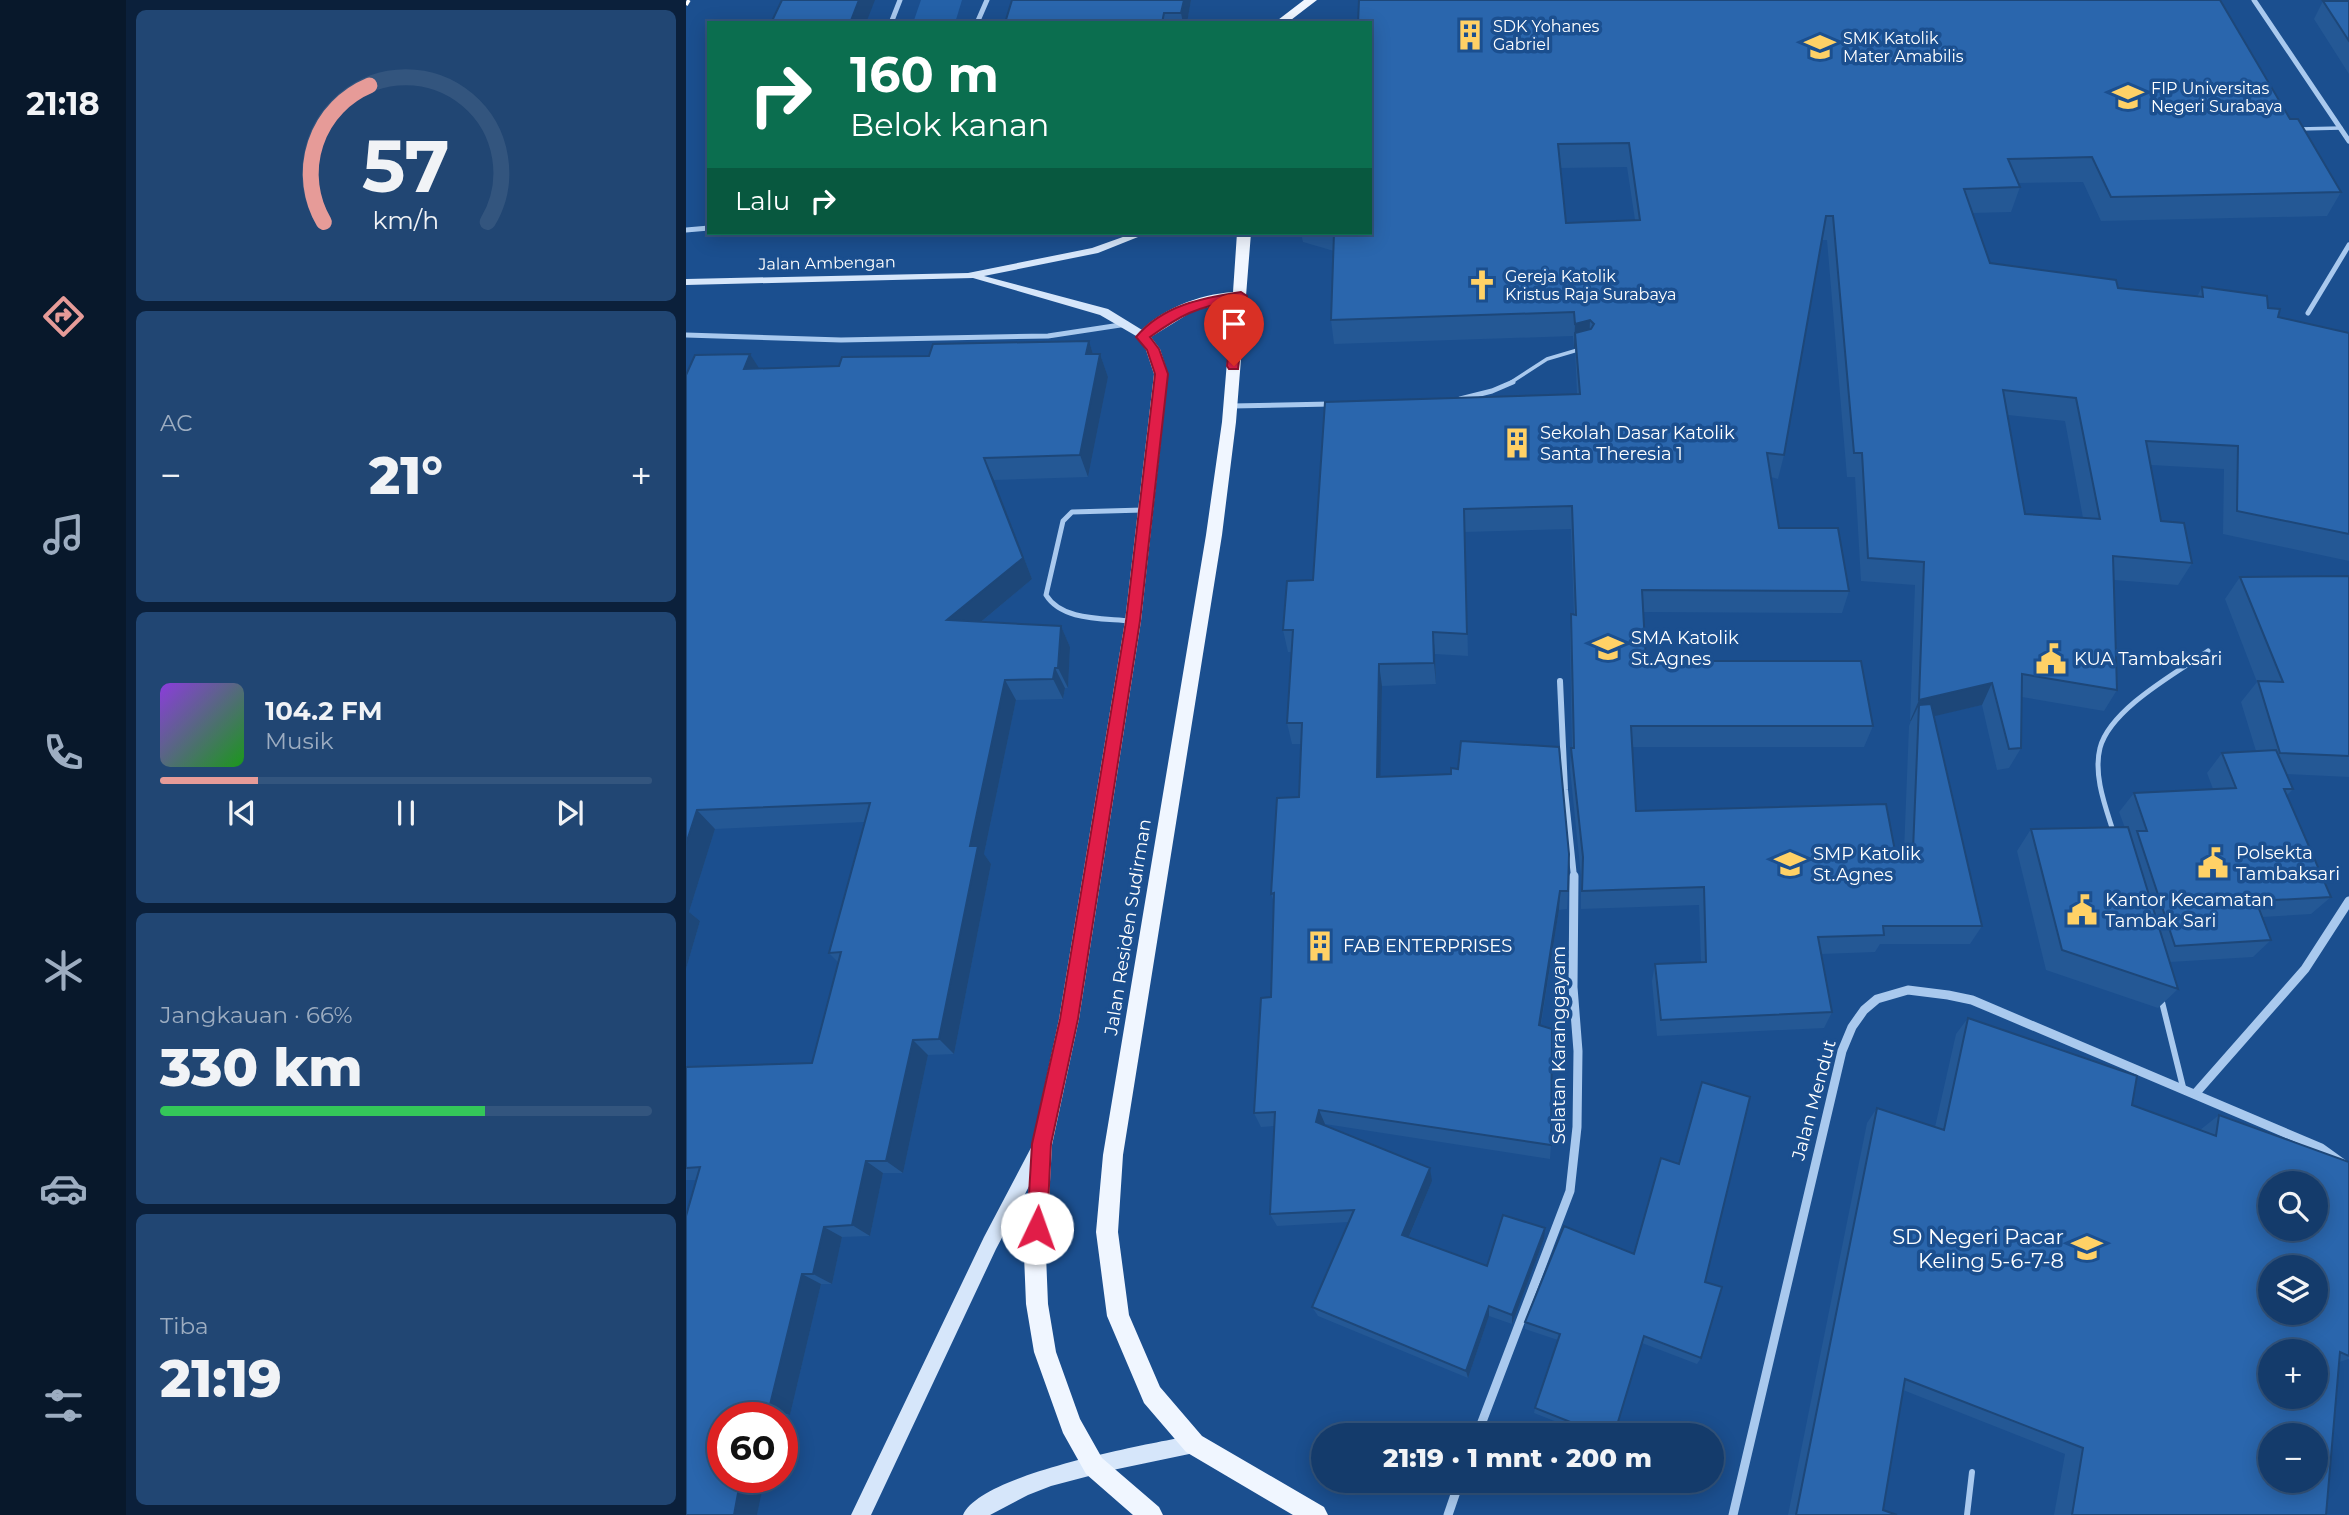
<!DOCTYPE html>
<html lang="id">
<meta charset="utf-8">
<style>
:root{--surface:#143b6b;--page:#214673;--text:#f1f3f6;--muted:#9dadc1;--line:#33557e;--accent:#e69b98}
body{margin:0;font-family:Montserrat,sans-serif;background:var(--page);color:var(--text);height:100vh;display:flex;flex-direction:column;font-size:26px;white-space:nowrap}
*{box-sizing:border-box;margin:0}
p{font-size:23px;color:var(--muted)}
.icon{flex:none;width:38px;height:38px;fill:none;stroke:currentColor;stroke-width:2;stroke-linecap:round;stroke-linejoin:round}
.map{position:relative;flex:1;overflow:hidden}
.side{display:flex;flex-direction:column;gap:10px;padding:10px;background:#0b203b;width:560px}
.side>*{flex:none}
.hud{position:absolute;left:21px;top:21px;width:665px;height:214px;border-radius:0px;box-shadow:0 4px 18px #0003,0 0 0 2px var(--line);background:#0b6e4f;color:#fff;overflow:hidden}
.buttons{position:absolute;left:1572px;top:1171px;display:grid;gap:14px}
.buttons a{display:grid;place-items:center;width:70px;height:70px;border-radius:50%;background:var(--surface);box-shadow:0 4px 18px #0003,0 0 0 2px var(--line);font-size:35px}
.speed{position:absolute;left:21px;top:1402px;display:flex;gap:14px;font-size:35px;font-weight:700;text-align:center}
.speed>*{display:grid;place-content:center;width:91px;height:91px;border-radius:50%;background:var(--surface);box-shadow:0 4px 18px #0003,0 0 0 2px var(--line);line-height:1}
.speed .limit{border:10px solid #d22;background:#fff;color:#111}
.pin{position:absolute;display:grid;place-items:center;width:60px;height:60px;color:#fff;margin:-72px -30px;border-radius:50% 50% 50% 0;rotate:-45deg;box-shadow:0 0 7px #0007}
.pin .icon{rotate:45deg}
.me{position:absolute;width:77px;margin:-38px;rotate:3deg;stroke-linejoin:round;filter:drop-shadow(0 0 5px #0008)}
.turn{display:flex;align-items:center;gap:24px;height:147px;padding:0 28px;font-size:32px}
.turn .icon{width:91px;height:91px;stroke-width:2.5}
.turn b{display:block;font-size:49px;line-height:60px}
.then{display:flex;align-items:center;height:66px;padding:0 28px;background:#0003;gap:14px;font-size:26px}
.big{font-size:52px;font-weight:800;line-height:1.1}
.side .card{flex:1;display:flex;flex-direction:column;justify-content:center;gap:10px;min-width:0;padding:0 24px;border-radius:10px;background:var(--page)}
.side .dial{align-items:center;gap:0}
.dial svg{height:182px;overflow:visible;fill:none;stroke:var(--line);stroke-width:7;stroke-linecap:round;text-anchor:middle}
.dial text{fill:var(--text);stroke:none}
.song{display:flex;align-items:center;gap:21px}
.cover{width:84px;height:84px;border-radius:10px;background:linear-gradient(135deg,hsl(270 70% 55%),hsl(120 70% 35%))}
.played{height:7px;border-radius:4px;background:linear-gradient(90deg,var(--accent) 20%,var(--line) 20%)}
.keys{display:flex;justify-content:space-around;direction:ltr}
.heat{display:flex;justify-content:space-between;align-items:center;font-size:38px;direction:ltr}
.charge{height:10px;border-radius:5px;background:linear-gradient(90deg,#34c759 66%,var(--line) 0)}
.trip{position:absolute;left:625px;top:1423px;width:413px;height:70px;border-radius:35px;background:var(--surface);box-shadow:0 4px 18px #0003,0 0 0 2px var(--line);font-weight:800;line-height:70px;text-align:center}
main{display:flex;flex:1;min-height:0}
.menu{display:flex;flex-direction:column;width:126px;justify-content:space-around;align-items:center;background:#08182b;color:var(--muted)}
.menu .icon{width:49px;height:49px}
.menu .selected{color:var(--accent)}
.menu b{font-size:32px;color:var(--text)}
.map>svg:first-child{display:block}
</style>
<main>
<nav class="menu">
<b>21:18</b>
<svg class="icon selected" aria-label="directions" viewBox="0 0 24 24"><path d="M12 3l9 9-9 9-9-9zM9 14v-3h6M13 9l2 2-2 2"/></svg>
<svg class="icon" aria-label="music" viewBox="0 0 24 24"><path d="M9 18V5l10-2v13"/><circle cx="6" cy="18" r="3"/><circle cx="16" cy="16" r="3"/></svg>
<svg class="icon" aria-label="phone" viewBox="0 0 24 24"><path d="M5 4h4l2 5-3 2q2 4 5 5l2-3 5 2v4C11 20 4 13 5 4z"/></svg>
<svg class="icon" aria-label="climate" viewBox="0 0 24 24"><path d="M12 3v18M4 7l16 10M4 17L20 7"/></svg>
<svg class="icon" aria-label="car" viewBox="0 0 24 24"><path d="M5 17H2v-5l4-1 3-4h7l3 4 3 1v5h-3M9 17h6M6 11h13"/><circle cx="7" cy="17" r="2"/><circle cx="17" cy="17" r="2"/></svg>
<svg class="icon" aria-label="filters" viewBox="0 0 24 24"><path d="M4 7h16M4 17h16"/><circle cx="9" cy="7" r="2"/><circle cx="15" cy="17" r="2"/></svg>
</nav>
<section class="side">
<div class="card dial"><svg viewBox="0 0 100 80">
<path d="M14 69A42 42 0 1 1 86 69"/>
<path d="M14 69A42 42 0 0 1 34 9" stroke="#e69b98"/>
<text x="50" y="56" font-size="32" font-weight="700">57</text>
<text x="50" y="72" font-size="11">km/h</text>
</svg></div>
<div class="card"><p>AC</p>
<div class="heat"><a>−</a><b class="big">21°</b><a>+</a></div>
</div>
<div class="card">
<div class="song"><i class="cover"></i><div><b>104.2 FM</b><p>Musik</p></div></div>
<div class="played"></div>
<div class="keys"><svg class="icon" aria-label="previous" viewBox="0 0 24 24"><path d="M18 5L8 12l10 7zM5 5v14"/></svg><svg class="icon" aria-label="pause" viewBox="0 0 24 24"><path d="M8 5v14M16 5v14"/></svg><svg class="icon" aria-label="next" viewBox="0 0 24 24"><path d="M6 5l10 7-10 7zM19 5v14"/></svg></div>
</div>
<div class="card"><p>Jangkauan · 66%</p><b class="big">330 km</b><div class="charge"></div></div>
<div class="card"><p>Tiba</p><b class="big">21:19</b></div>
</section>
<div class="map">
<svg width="1663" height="1515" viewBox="0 0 1663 1515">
<rect width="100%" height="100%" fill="#1b4f8f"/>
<!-- green -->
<path fill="#2461a8" d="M235 0H276L269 23H227Z"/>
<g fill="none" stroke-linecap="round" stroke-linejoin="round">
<!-- lane-far2 -->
<path stroke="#a9c9ee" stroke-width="3.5" d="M1613 129 1655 128
M824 383 861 359 895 349"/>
<!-- lane-far1 -->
<path stroke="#a9c9ee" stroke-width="5" d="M774 399 806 391 827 382
M546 406 645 404
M444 621C417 618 376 621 360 595L377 521 386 512 457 510
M1428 834C1420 808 1407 776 1414 748 1424 709 1490 673 1522 651"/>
<!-- lane -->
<path stroke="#a9c9ee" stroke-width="6" d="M1475 998 1497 1087
M1281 1515 1286 1472"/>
<!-- street-far2 -->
<path stroke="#a9c9ee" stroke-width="5" d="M1568 0 1663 141
M205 23 214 0
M291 23 301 0
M0 230 23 228
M1622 313 1663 245
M0 335 155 340 362 336 441 324"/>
<!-- street-far1 -->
<path stroke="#a9c9ee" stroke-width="6" d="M874 681 879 790 888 877"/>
<!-- street -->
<path stroke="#a9c9ee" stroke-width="9" d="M1509 1094 1619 969 1663 901
M791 1435 884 1191 891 1127 892 1051 887 987 888 876
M762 1515 774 1480
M1047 1515 1156 1051 1166 1027 1178 1010 1191 999 1222 990 1262 995 1286 1000 1635 1148 1663 1168"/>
<!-- secondary -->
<path fill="#d6e6fa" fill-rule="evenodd" d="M448 233H462L412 253 298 276 422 309 461 333 463 336 457 340 414 315 287 278 0 285V279L282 273 406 248Z
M354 1140 360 1142 362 1148 360 1154 310 1249 185 1515H165L298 1237 348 1142Z
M508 1435 515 1437 517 1444 515 1451 508 1453 422 1471 365 1486 342 1495 304 1515H277C295 1473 464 1444 508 1435Z"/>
<!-- primary -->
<path fill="#f0f6ff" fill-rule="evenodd" d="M618 0H631L601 23H588Z
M551 233H565L550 422 536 535 437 1155 432 1232 443 1315 474 1387 516 1436 638 1507 642 1515H607L500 1452 458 1403 421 1316 410 1232 417 1155 520 535 536 422 546 301 507 311 465 337 474 349 482 374 455 621 393 1019 366 1145 360 1255 362 1304 370 1352 394 1419 416 1458 473 1507 477 1515H447L400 1474 377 1433 348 1352 340 1304 338 1255 346 1145 373 1019 439 621 468 374 460 350 450 336C471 310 514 294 547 292Z"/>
<!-- rail -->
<path stroke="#fff" stroke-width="3.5" stroke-dasharray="9 3.5" stroke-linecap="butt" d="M0 5 3 0"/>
</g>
<!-- wall -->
<path fill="#245895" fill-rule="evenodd" d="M326 0H505L501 23H319Z
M1637 1H1663V74L1628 19Z
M684 23 1604 119 1655 192 1641 216 1415 221 1397 182 1332 183 1334 187 1325 212 1287 213 1304 263 1432 288 1511 297 1516 287 1582 308 1592 317 1663 333V561L1537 534 1538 469 1465 465 1475 521 1506 563 1492 585 1428 580 1431 690 1418 711 1336 697 1335 748 1323 768 1311 770 1296 705 1247 716 1296 926 1284 944H1194L1189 952 1136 954 1146 1012 1138 1028 971 1036 966 981 969 964 1015 962 1013 905 895 909V876L884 769 885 748H886L884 636 885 614 888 615 885 529 779 532 782 656 749 654 750 684 696 686 694 777 882 891 881 909 873 910 855 1025 865 1145 864 1159 639 1124 638 1125 746 1181 723 1237 801 1266 858 1239 826 1324 803 1316 782 1378 632 1316 626 1307 663 1222 591 1226 584 1214 588 1126 575 1127 568 1113 585 997 588 902 585 894 613 797 615 744H606L601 723 606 652H602L597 630 627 580 891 394 889 348H888L887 336 648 344 645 320 648 251 617 242 615 233H684ZM941 167 949 220 880 223 875 168ZM1135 240H1141L1161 477H1169L1175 581 1229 585 1224 721H1225L1223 726 1218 851H1209L950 811 946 747H1178L1187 726 960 661 957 612 1156 613 1163 591 1093 528 1085 477 1092 479 1098 455ZM1322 415 1379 421 1397 518 1339 514Z
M403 341 407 354H414L422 377 402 477 308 480 346 579 295 622 375 626 384 647 382 688H379L377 699 330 700 298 854 305 864 268 1054 242 1055 217 1173H197L184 1236 156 1237 146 1284H135L104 1415H91L90 1418H37V1477H79L71 1515H0V1216L10 1180H0V1067L126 1063 153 963 143 953 178 822 29 829 3 912 14 921 0 969V375L9 355 64 354 73 369 153 366 156 357 243 356 247 344Z
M1663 576V777L1600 774 1607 789 1600 796 1645 897 1625 914 1576 917 1585 940 1567 957 1484 962 1492 989 1472 1008 1360 970 1331 851 1345 829 1439 828 1433 812 1448 793 1527 789 1521 773 1536 753 1570 751 1555 702 1571 682 1539 599 1554 577Z
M1282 1018 1446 1105 1514 1130 1533 1115 1663 1162V1359L1653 1362 1640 1515H1368L1379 1454 1217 1390 1197 1510 1211 1515H1102L1181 1123 1191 1108 1249 1127 1270 1034Z
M1016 1082 1019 1282 1015 1358 1011 1364 956 1343 928 1435H904L848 1413 849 1408 872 1340 839 1329V1322L948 1254 992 1164Z"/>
<!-- shaded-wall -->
<path fill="#1d4779" d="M173 0H189L180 23H164Z
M498 0H505L501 23H497L495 13Z
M904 320 903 345 889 333V348H888L889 324Z
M403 341 410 364 400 354Z
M64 354 78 376 58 369Z
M414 354 422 377 402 477 394 455Z
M298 458 308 480 346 579 272 641 261 620Z
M375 626 384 647 382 688 372 668Z
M747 632 749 654 750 684 748 663Z
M693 664 696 686 694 797 691 777Z
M369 668 379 688 377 699 367 679Z
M319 680 330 700 298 854 305 864 268 1054 253 1039 284 846Z
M1306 683 1296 705 1232 720 1233 705 1225 721H1224L1233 700Z
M11 810 29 829 3 912 14 921 0 969V844Z
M874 891 873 910 852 1041 853 1025Z
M227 1040 242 1055 217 1173 200 1161Z
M633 1110 639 1124 635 1136 630 1122Z
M180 1161 197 1173 184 1236 166 1225Z
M744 1168 746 1181 719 1246 716 1235Z
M138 1227 156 1237 146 1284 127 1274Z
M859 1228 858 1239 826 1324V1315Z
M116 1274 135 1284 104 1415 83 1409Z
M803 1306V1316L782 1378 780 1371Z
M69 1409 91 1415 90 1418H67Z
M55 1477H79L71 1515H48Z"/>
<!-- building -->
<path fill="#2a66ad" stroke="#1d4779" stroke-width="2" fill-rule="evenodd" d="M96 0H173L164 23H85Z
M326 0H498L495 13H478L476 23H319Z
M673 0H1534L1604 119H1612L1655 192 1425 197 1406 157 1322 159 1334 187 1278 189 1304 263 1430 280 1432 288 1517 297 1516 287 1581 296 1582 308 1594 309 1592 317 1663 333V534L1551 511 1552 446 1460 441 1475 521 1498 523 1506 563 1427 556 1431 690 1336 674 1335 748 1323 749 1306 683 1233 700 1238 562 1182 558 1176 453H1168L1147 216H1140L1098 455 1081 453 1093 528H1152L1163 591 956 590 960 661H1175L1187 726H945L950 811 1200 804 1209 851 1227 850 1233 705 1245 704 1296 926H1197L1198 935 1132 937 1146 1012 975 1020 969 964 1020 962 1018 887 896 891 897 857 885 748H888L885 614 890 615 886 506 778 509 781 634 747 632 748 663 693 664 691 777 765 774V768L772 769 775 741 873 747 883 854 882 891H874L853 1025 866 1029 865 1145 633 1110 630 1122 744 1168 716 1235 801 1266 817 1215 859 1228 826 1315 803 1306 780 1371 626 1307 668 1210 584 1214 589 1112 568 1113 575 998 585 997 588 893 585 894 591 798 613 797 616 723H601L607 630H597L601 581 627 580 639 402 894 394 889 333 905 329 908 324 904 320 889 324 888 312 645 320 648 233H684V23H672ZM943 143 954 220 880 223 872 144ZM1317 390 1390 398 1414 519 1339 514Z
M1637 1H1663V41Z
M403 341 400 354H414L394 455 298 458 337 558 261 620 375 626 372 668H369L367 679 319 680 284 846H292L253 1039 227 1040 200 1161H180L166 1225 138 1227 127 1274H116L83 1409H69L67 1418H37V1477H55L48 1515H0V1216L14 1167 0 1168V1067L126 1063 155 952 143 953 184 803 11 810 0 844V375L9 355 64 354 58 369 153 366 156 357 243 356 247 344Z
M1663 576V756L1594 753 1572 681 1597 682 1554 577Z
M1590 750 1607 789H1598L1645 897 1570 901 1585 940 1489 946 1451 831H1461L1448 793 1550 788 1536 753Z
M1442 827 1492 989 1376 950 1345 829Z
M1282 1018 1451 1076 1446 1105 1530 1136 1533 1115 1663 1162V1356L1654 1352 1640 1515H1386L1397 1448 1219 1379 1197 1510 1211 1515H1110L1191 1108 1258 1130ZM1584 1183H1629V1228H1584ZM1584 1267H1629V1312H1584ZM1584 1351H1629V1396H1584ZM1584 1435H1629V1480H1584Z
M1016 1082 1064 1097 1019 1282 1036 1287 1015 1358 958 1336 928 1435H917L849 1408 874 1334 839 1322 878 1226 948 1254 975 1158 993 1164Z"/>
<!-- route -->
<path fill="#e11d48" stroke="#92132f" stroke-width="2" d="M555 292 561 296 552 369H543L541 366 548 301C510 307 495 315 464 337L473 349 482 374 454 621 392 1019 365 1144 361 1228 358 1235 351 1238 344 1235 341 1228 346 1144 374 1019 440 621 469 374 461 350 450 337C477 305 516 298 555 292Z"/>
<!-- icons -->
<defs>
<g id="building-bare" transform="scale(2.415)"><path d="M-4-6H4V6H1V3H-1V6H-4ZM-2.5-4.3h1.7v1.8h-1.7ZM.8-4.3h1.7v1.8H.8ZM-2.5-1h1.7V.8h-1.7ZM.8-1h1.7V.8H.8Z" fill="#ffd166" stroke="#1b4f8f" stroke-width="2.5" paint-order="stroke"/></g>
<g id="school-bare" transform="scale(2.415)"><path d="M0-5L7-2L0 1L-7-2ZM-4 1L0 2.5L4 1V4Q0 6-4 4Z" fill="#ffd166" stroke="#1b4f8f" stroke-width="2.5" paint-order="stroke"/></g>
<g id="university-bare" transform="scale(2.415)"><path d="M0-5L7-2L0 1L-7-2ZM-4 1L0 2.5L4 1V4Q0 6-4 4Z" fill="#ffd166" stroke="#1b4f8f" stroke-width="2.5" paint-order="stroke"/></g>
<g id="church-bare" transform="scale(2.415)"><path d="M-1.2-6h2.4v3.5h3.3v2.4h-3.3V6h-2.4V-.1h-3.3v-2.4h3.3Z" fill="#ffd166" stroke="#1b4f8f" stroke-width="2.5" paint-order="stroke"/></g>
<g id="civic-bare" transform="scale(2.415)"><path d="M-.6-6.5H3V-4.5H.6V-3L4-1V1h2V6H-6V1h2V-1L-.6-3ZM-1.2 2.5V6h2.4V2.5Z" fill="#ffd166" stroke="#1b4f8f" stroke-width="2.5" paint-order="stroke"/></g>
</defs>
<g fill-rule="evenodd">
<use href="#building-bare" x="784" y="35"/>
<use href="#school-bare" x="1134" y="47"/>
<use href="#university-bare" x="1442" y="97"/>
<use href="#church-bare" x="796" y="285"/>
<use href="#building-bare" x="831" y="443"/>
<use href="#school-bare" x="922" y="648"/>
<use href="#civic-bare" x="1365" y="659"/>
<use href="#civic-bare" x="1527" y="863"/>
<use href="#school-bare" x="1104" y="864"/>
<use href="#civic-bare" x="1396" y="910"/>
<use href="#building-bare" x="634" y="946"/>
<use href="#school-bare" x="1401" y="1248"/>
</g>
<g text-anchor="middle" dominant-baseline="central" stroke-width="7" stroke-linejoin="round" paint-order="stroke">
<!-- far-poi labels -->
<g font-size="16" fill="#fff" stroke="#1b4f8f" text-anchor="start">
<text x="807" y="26">SDK Yohanes<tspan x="807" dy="18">Gabriel</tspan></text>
<text x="1157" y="38">SMK Katolik<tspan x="1157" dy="18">Mater Amabilis</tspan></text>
<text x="1465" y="88">FIP Universitas<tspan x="1465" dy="18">Negeri Surabaya</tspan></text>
<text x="819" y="276">Gereja Katolik<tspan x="819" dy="18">Kristus Raja Surabaya</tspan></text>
</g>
<!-- far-street labels -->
<g font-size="16" fill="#fff" stroke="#1b4f8f">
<text transform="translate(141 263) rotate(-1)">Jalan Ambengan</text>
</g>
<!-- poi labels -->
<g font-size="18" fill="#fff" stroke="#1b4f8f" text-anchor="start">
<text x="854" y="433">Sekolah Dasar Katolik<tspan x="854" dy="21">Santa Theresia 1</tspan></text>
<text x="945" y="638">SMA Katolik<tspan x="945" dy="21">St.Agnes</tspan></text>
<text x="1388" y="659">KUA Tambaksari</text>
<text x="1550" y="853">Polsekta<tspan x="1550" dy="21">Tambaksari</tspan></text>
<text x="1127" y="854">SMP Katolik<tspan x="1127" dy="21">St.Agnes</tspan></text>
<text x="1419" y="900">Kantor Kecamatan<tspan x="1419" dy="21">Tambak Sari</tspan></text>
<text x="657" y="946">FAB ENTERPRISES</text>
</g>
<!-- street labels -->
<g font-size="18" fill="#fff" stroke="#1b4f8f">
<text transform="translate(442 927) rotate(-81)">Jalan Residen Sudirman</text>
<text transform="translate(873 1045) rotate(-90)">Selatan Karanggayam</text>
<text transform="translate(1128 1100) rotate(-75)">Jalan Mendut</text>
</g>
<!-- near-poi labels -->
<g font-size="21" fill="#fff" stroke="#1b4f8f" text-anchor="end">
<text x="1378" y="1236">SD Negeri Pacar<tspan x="1378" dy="24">Keling 5-6-7-8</tspan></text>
</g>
</g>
</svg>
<div class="buttons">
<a><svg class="icon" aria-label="search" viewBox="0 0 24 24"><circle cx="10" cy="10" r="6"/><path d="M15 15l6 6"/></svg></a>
<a><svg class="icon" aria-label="layers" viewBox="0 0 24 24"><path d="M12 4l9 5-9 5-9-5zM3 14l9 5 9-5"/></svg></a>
<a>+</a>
<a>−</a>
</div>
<div class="speed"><div class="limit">60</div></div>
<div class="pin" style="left:548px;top:366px;background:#d93025"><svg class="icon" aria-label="arrive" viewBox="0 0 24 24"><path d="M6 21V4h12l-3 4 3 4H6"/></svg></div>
<svg class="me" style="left:351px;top:1228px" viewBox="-20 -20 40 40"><circle r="19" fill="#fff"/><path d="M0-13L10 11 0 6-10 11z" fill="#e11d48"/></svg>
<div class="trip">21:19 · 1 mnt · 200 m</div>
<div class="hud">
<div class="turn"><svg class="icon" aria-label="right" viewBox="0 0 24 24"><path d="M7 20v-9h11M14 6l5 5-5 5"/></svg><div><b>160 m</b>Belok kanan</div></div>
<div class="then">Lalu<svg class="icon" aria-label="right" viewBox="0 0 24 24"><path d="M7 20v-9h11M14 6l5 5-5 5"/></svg></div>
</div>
</div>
</main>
